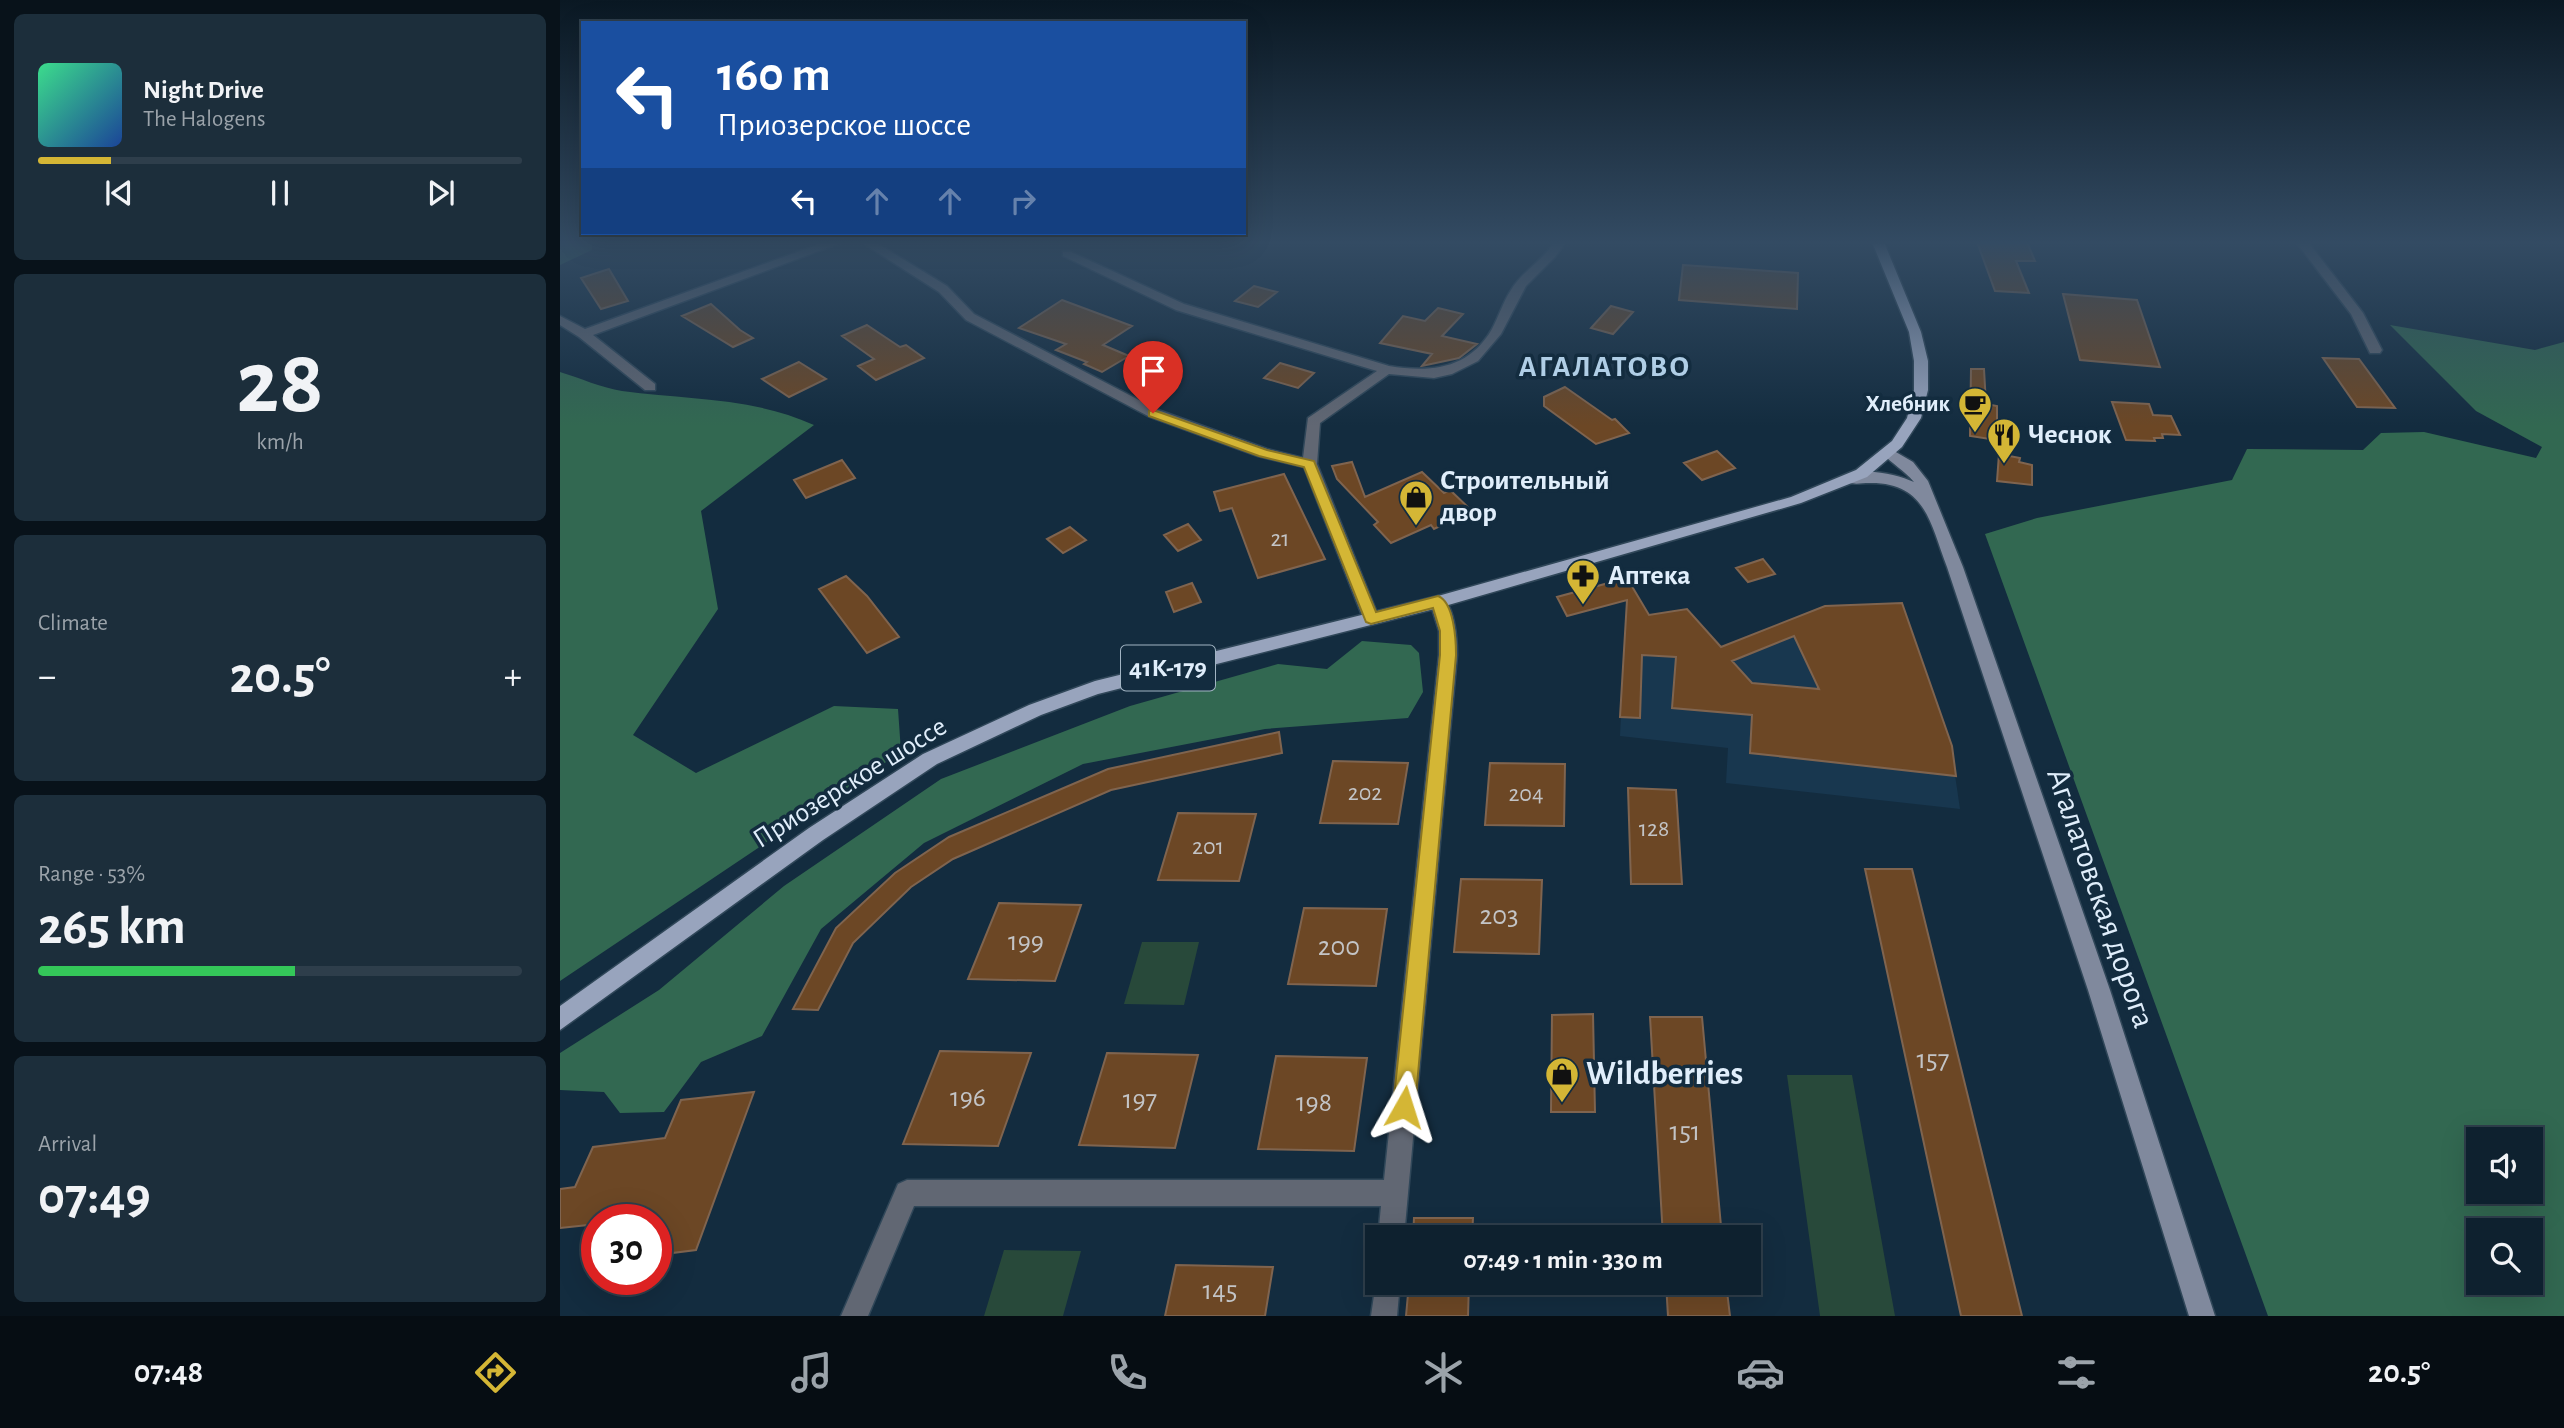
<!DOCTYPE html>
<meta charset="utf-8">
<style>
:root{--surface:#0e212f;--page:#1c2e3b;--text:#f1f3f6;--muted:#9ba3aa;--line:#2e3e4b;--accent:#d4b635}
body{margin:0;font-family:"Alegreya Sans",sans-serif;background:var(--page);color:var(--text);height:100vh;display:flex;flex-direction:column;font-size:26px;white-space:nowrap}
*{box-sizing:border-box;margin:0}
p{font-size:23px;color:var(--muted)}
.icon{flex:none;width:38px;height:38px;fill:none;stroke:currentColor;stroke-width:2;stroke-linecap:round;stroke-linejoin:round}
.map{position:relative;flex:1;overflow:hidden}
.panel{display:flex;flex-direction:column;gap:14px;padding:14px;background:#08121a;width:560px}
.panel>*{flex:none}
.guide{position:absolute;left:21px;top:21px;width:665px;height:214px;border-radius:0px;box-shadow:0 7px 28px #0002,0 0 0 2px var(--line);background:#1a4fa0;color:#fff;overflow:hidden}
.controls{position:absolute;left:1906px;top:1127px;display:grid;gap:14px}
.controls a{display:grid;place-items:center;width:77px;height:77px;border-radius:0px;background:var(--surface);box-shadow:0 7px 28px #0002,0 0 0 2px var(--line);font-size:35px}
.speed{position:absolute;left:21px;top:1204px;display:flex;gap:14px;font-size:35px;font-weight:700;text-align:center}
.speed>*{display:grid;place-content:center;width:91px;height:91px;border-radius:50%;background:var(--surface);box-shadow:0 7px 28px #0002,0 0 0 2px var(--line);line-height:1}
.speed .limit{border:10px solid #d22;background:#fff;color:#111}
.pin{position:absolute;display:grid;place-items:center;width:60px;height:60px;color:#fff;margin:-72px -30px;border-radius:50% 50% 50% 0;rotate:-45deg;box-shadow:0 0 7px #0007}
.pin .icon{rotate:45deg}
.me{position:absolute;width:77px;margin:-38px;rotate:6deg;stroke-linejoin:round;filter:drop-shadow(0 0 5px #0008)}
.turn{display:flex;align-items:center;gap:24px;height:147px;padding:0 21px;font-size:32px}
.turn .icon{width:91px;height:91px;stroke-width:2.5}
.turn b{display:block;font-size:49px;line-height:60px}
.lanes{display:flex;align-items:center;height:66px;padding:0 21px;background:#0003;justify-content:center;gap:35px;direction:ltr}
.lanes .off{opacity:.35}
.big{font-size:52px;font-weight:600;line-height:1.1}
.panel .widget{flex:1;display:flex;flex-direction:column;justify-content:center;gap:10px;min-width:0;padding:0 24px;border-radius:10px;background:var(--page)}
.panel .dial{align-items:center;gap:0}
.dial b{font-size:91px;line-height:1}
.song{display:flex;align-items:center;gap:21px}
.cover{width:84px;height:84px;border-radius:10px;background:linear-gradient(135deg,hsl(150 70% 55%),hsl(220 70% 35%))}
.played{height:7px;border-radius:4px;background:linear-gradient(90deg,var(--accent) 15%,var(--line) 15%)}
.keys{display:flex;justify-content:space-around;direction:ltr}
.heat{display:flex;justify-content:space-between;align-items:center;font-size:38px;direction:ltr}
.charge{height:10px;border-radius:5px;background:linear-gradient(90deg,#34c759 53%,var(--line) 0)}
.trip{position:absolute;left:805px;top:1225px;width:396px;height:70px;border-radius:0px;background:var(--surface);box-shadow:0 7px 28px #0002,0 0 0 2px var(--line);font-weight:600;line-height:70px;text-align:center}
.tabs{display:flex;height:112px;justify-content:space-around;align-items:center;background:#060d13;color:var(--muted)}
.tabs .icon{width:49px;height:49px}
.tabs .active{color:var(--accent)}
.tabs b{font-size:32px;color:var(--text)}
main{display:flex;flex:1;min-height:0}
.map>svg:first-child{display:block}
</style>
<main>
<section class="panel">
<div class="widget">
<div class="song"><i class="cover"></i><div><b>Night Drive</b><p>The Halogens</p></div></div>
<div class="played"></div>
<div class="keys"><svg class="icon" aria-label="previous" viewBox="0 0 24 24"><path d="M18 5L8 12l10 7zM5 5v14"/></svg><svg class="icon" aria-label="pause" viewBox="0 0 24 24"><path d="M8 5v14M16 5v14"/></svg><svg class="icon" aria-label="next" viewBox="0 0 24 24"><path d="M6 5l10 7-10 7zM19 5v14"/></svg></div>
</div>
<div class="widget dial"><b>28</b><p>km/h</p></div>
<div class="widget"><p>Climate</p>
<div class="heat"><a>−</a><b class="big">20.5°</b><a>+</a></div>
</div>
<div class="widget"><p>Range · 53%</p><b class="big">265 km</b><div class="charge"></div></div>
<div class="widget"><p>Arrival</p><b class="big">07:49</b></div>
</section>
<div class="map">
<svg width="2004" height="1316" viewBox="0 0 2004 1316">
<rect width="100%" height="100%" fill="#132c3f"/>
<!-- built -->
<path fill="#18374f" d="M1342 603 1390 741 1400 809 1166 783 1168 748 1060 736 1065 629 1111 633 1161 647 1265 606Z"/>
<!-- green -->
<path fill="#28493a" d="M582 942H639L624 1005 564 1004Z
M1227 1075H1292L1335 1316H1260Z
M444 1250 521 1251 503 1316H424Z"/>
<!-- forest -->
<path fill="#326851" fill-rule="evenodd" d="M0 242H32V250L0 265Z
M1830 325 1975 350 2004 342V1316H1708L1425 534 1477 518 1672 480 1687 449 1803 450 1821 433 1864 432 1976 458 1982 447 1916 411ZM1918 1139H1970V1192H1918ZM1918 1230H1970V1283H1918Z
M0 372C20 378 42 388 62 391 129 400 192 397 254 425L141 511 158 609 73 735 136 773 274 706 338 709 341 752 0 981Z
M802 641 851 645 859 653 863 692 848 718 705 729 523 764 364 843 261 929 202 1036 141 1062 104 1112 60 1113 44 1092 0 1090V1053L99 990 224 886 381 779 570 706 718 664 767 669Z"/>
<!-- building -->
<path fill="#6c4725" stroke="#7f644f" stroke-width="2" fill-rule="evenodd" d="M1417 242H1467L1475 261H1456L1469 293 1435 291Z
M1123 265 1238 273 1237 309 1119 300Z
M49 269 68 301 41 309 21 278Z
M694 286 717 292 698 307 675 301Z
M1503 294 1577 300 1600 367 1520 360Z
M502 300 572 326 543 345 569 356 542 372 524 364 527 362 496 350 506 344 459 328Z
M151 304 180 330 193 338 173 347 122 316Z
M1051 306 1073 312 1053 334 1031 328Z
M878 308 903 314 882 336 917 344 899 358 862 366 872 354 820 343 843 316 865 321Z
M307 325 340 347 346 345 364 358 316 380 298 366 314 359 282 336Z
M1763 358 1799 359 1835 408 1797 407Z
M239 362 266 379 229 397 202 379Z
M720 363 754 373 738 388 704 378Z
M1411 369H1424L1426 404 1437 406V440L1410 436Z
M1005 387 1052 420 1055 419 1069 433 1036 444 984 406V397Z
M1552 402 1589 404 1593 415 1611 416 1620 435 1602 434 1603 438H1594L1595 441 1566 440Z
M1157 451 1175 468 1142 480 1124 463Z
M1439 454 1460 458 1459 462 1472 465V485L1437 481Z
M282 460 295 478 246 498 234 480Z
M792 462 805 497 862 472 884 493 890 490 912 511 874 529 871 525 831 543 814 525 818 522 777 479 772 466Z
M724 474 765 559 698 578 672 508 660 511 654 492Z
M628 524 641 540 618 551 604 535Z
M510 527 526 540 503 553 487 539Z
M1203 559 1215 574 1188 582 1176 568Z
M286 576 307 596 339 637 307 653 259 589Z
M1067 578 1089 615 1127 609 1161 647 1265 606 1342 603 1392 746 1396 776 1190 753 1192 715 1112 708 1116 657 1082 655 1080 718 1060 717 1067 600 1007 616 997 597ZM1234 636 1259 689 1192 683 1172 661Z
M632 583 641 602 614 612 606 592Z
M719 732 722 753 551 790 393 859 351 887 293 943 258 1010 233 1009 276 928 335 873 389 837 548 769Z
M773 761 848 763 838 824 760 823Z
M930 763 1005 764 1004 826 925 825Z
M1068 788 1116 790 1122 884H1071Z
M618 813 696 814 679 881 598 880Z
M1305 869H1352L1462 1316H1401Z
M901 879 982 880 979 954 894 952Z
M439 903 521 905 495 981 408 979Z
M744 908 827 909 816 986 728 984Z
M1033 1014 1035 1112H991L992 1015Z
M1090 1017H1142L1162 1237H1103Z
M380 1051 471 1053 438 1146 343 1144Z
M547 1053 638 1055 615 1148 519 1145Z
M716 1056 807 1058 794 1151 698 1149Z
M194 1092 136 1250 96 1255V1220H37V1224L0 1228V1189L15 1187 33 1147 105 1138 121 1100Z
M854 1218H913L912 1237H853Z
M616 1265 713 1267 705 1316H605Z
M849 1283H909L908 1316H846Z
M1106 1283H1166L1170 1316H1108Z"/>
<g fill="none" stroke-linecap="round" stroke-linejoin="round">
<!-- street casing -->
<g stroke="#304759" stroke-width="3">
<path id="street" d="M265 242H283L33 335 95 384V390H85L19 337 0 325V316L25 329Z
M301 242H315L387 286 414 314 598 410 707 449 743 458 748 418 817 371 616 310 503 256V252H511L624 304 829 366C871 373 909 369 932 329 939 316 943 302 951 290 962 271 983 261 994 242H1006L995 257 966 286 941 334 918 361 892 374 874 378 829 374 760 423 757 464 819 618 811 624 803 618 744 467 698 456 588 416 406 320 379 292Z
M1736 242H1748L1803 313 1822 350 1820 353H1810L1791 314Z
M878 596C895 601 897 640 897 655L844 1237H818L821 1206H354L308 1316H281L338 1184 347 1180H824L879 655V631L870 602Z
M817 1275V1283H840L837 1316H811Z"/>
</g>
<!-- secondary casing -->
<g stroke="#304759" stroke-width="3">
<path id="secondary" d="M1329 448 1353 462 1368 481 1403 567 1550 990 1655 1316H1629L1528 990 1387 567C1370 523 1366 482 1309 483 1300 483 1290 486 1284 479 1299 465 1336 474 1354 482 1344 470 1332 464 1322 453L1324 450Z"/>
</g>
<!-- primary casing -->
<g stroke="#304759" stroke-width="3">
<path id="primary" d="M1312 242H1324L1361 332 1368 361V390L1361 418 1342 447 1307 477 1241 503 878 608 538 694 481 715 377 764 263 840 0 1030V1006L249 828 363 754 469 705 535 681 878 596 1231 497 1296 470 1332 441 1347 418 1354 390V361L1349 332Z"/>
</g>
<!-- street -->
<use href="#street" fill="#616773" fill-rule="evenodd"/>
<!-- secondary -->
<use href="#secondary" fill="#80899d" fill-rule="evenodd"/>
<!-- primary -->
<use href="#primary" fill="#98a4bd" fill-rule="evenodd"/>
</g>
<!-- sky -->
<linearGradient id="sky" x2="0" y2="1"><stop stop-color="#0a1823"/><stop offset="0.57" stop-color="#334b63"/><stop offset="1" stop-color="#334b63" stop-opacity="0"/></linearGradient>
<rect width="2004" height="426" fill="url(#sky)"/>
<!-- route -->
<path fill="#d4b635" stroke="#8a7622" stroke-width="2" d="M593 410 707 450 754 461 816 612 878 596C894 602 896 640 896 655L855 1107 852 1114 844 1118 836 1114 833 1107 880 655V631L873 608 811 624 806 622 744 467 699 456 589 416V411Z"/>
<!-- icons -->
<defs>
<g id="cafe-pin" transform="scale(1.75)"><path d="M0 17L-7.5 6A9.5 9.5 0 1 1 7.5 6Z" fill="#d4b635" stroke="#132c3f"/><path d="M-5.5-4.5H6V0H3Q3 3.5 0 3.5H-2.5Q-5.5 3.5-5.5 0ZM3-3.2v2h1.7v-2ZM-6 4.5H4V6H-6Z" fill="#111"/></g>
<g id="restaurant-pin" transform="scale(1.75)"><path d="M0 17L-7.5 6A9.5 9.5 0 1 1 7.5 6Z" fill="#d4b635" stroke="#132c3f"/><path d="M-5-6h1v4h1v-4h1v4h1v-4h1v5L-1.5 .5V6h-2V.5L-5-1ZM5-6V6H3V1.5H1.5Q1.5-4 5-6Z" fill="#111"/></g>
<g id="shop-pin" transform="scale(1.75)"><path d="M0 17L-7.5 6A9.5 9.5 0 1 1 7.5 6Z" fill="#d4b635" stroke="#132c3f"/><path d="M-5-2.5h2.3a2.7 3.5 0 0 1 5.4 0H5L5.5 6h-11ZM-1.5-2.5h3a1.5 2.3 0 0 0-3 0Z" fill="#111"/></g>
<g id="pharmacy-pin" transform="scale(1.75)"><path d="M0 17L-7.5 6A9.5 9.5 0 1 1 7.5 6Z" fill="#d4b635" stroke="#132c3f"/><path d="M-2-6h4v4h4v4h-4v4h-4v-4h-4v-4h4Z" fill="#111"/></g>
</defs>
<g fill-rule="evenodd">
<use href="#cafe-pin" x="1415" y="404"/>
<use href="#restaurant-pin" x="1444" y="435"/>
<use href="#shop-pin" x="856" y="497"/>
<use href="#pharmacy-pin" x="1023" y="576"/>
<use href="#shop-pin" x="1002" y="1074"/>
</g>
<g text-anchor="middle" dominant-baseline="central" stroke-width="7" stroke-linejoin="round" paint-order="stroke">
<!-- far-poi labels -->
<g font-size="23" font-weight="bold" fill="#e0eefb" stroke="#132c3f" text-anchor="end">
<text x="1390" y="404">Хлебник</text>
</g>
<!-- number labels -->
<g font-size="24" fill="#c3c4c6">
<text x="720" y="539">21</text>
<text x="805" y="793">202</text>
<text x="966" y="794">204</text>
<text x="1094" y="829">128</text>
<text x="648" y="847">201</text>
</g>
<!-- shield labels -->
<rect fill="#132c3f" stroke="#a2b4c3" stroke-width="2" x="561" y="645.5" width="94" height="45" rx="5"/>
<g font-size="26" font-weight="bold" fill="#e0eefb">
<text x="608" y="668">41К-179</text>
</g>
<!-- poi labels -->
<g font-size="28" font-weight="bold" fill="#e0eefb" stroke="#132c3f" text-anchor="start">
<text x="1468" y="435">Чеснок</text>
<text x="880" y="481">Строительный<tspan x="880" dy="32">двор</tspan></text>
<text x="1048" y="576">Аптека</text>
</g>
<!-- street labels -->
<g font-size="28" fill="#e0eefb" stroke="#132c3f">
<text transform="translate(290 783) rotate(-32)">Приозерское шоссе</text>
</g>
<!-- near-number labels -->
<g font-size="28" fill="#c3c4c6">
<text x="939" y="916">203</text>
<text x="466" y="942">199</text>
<text x="779" y="947">200</text>
<text x="1373" y="1060">157</text>
<text x="408" y="1098">196</text>
<text x="580" y="1100">197</text>
<text x="754" y="1103">198</text>
<text x="1125" y="1132">151</text>
<text x="660" y="1291">145</text>
</g>
<!-- far-district labels -->
<g font-size="30" font-weight="bold" letter-spacing="2" fill="#b0cee6" stroke="#132c3f">
<text x="1045" y="367">АГАЛАТОВО</text>
</g>
<!-- near-street labels -->
<g font-size="33" fill="#e0eefb" stroke="#132c3f">
<text transform="translate(1540 898) rotate(71)">Агалатовская дорога</text>
</g>
<!-- near-poi labels -->
<g font-size="33" font-weight="bold" fill="#e0eefb" stroke="#132c3f" text-anchor="start">
<text x="1026" y="1074">Wildberries</text>
</g>
</g>
</svg>
<div class="controls">
<a><svg class="icon" aria-label="sound" viewBox="0 0 24 24"><path d="M4 9h4l5-4v14l-5-4H4zM17 9q2 3 0 6"/></svg></a>
<a><svg class="icon" aria-label="search" viewBox="0 0 24 24"><circle cx="10" cy="10" r="6"/><path d="M15 15l6 6"/></svg></a>
</div>
<div class="speed"><div class="limit">30</div></div>
<div class="pin" style="left:593px;top:413px;background:#d93025"><svg class="icon" aria-label="arrive" viewBox="0 0 24 24"><path d="M6 21V4h12l-3 4 3 4H6"/></svg></div>
<svg class="me" style="left:844px;top:1107px" viewBox="-20 -20 40 40"><path d="M0-17L14 15 0 8-14 15z" fill="#d4b635" stroke="#fff" stroke-width="4"/></svg>
<div class="trip">07:49 · 1 min · 330 m</div>
<div class="guide">
<div class="turn"><svg class="icon" aria-label="left" viewBox="0 0 24 24"><path d="M17 20v-9H6M10 6l-5 5 5 5"/></svg><div><b>160 m</b>Приозерское шоссе</div></div>
<div class="lanes"><svg class="icon" aria-label="left" viewBox="0 0 24 24"><path d="M17 20v-9H6M10 6l-5 5 5 5"/></svg><svg class="icon off" aria-label="ahead" viewBox="0 0 24 24"><path d="M12 20V5M6 11l6-6 6 6"/></svg><svg class="icon off" aria-label="ahead" viewBox="0 0 24 24"><path d="M12 20V5M6 11l6-6 6 6"/></svg><svg class="icon off" aria-label="right" viewBox="0 0 24 24"><path d="M7 20v-9h11M14 6l5 5-5 5"/></svg></div>
</div>
</div>
</main>
<nav class="tabs">
<b>07:48</b>
<svg class="icon active" aria-label="directions" viewBox="0 0 24 24"><path d="M12 3l9 9-9 9-9-9zM9 14v-3h6M13 9l2 2-2 2"/></svg>
<svg class="icon" aria-label="music" viewBox="0 0 24 24"><path d="M9 18V5l10-2v13"/><circle cx="6" cy="18" r="3"/><circle cx="16" cy="16" r="3"/></svg>
<svg class="icon" aria-label="phone" viewBox="0 0 24 24"><path d="M5 4h4l2 5-3 2q2 4 5 5l2-3 5 2v4C11 20 4 13 5 4z"/></svg>
<svg class="icon" aria-label="climate" viewBox="0 0 24 24"><path d="M12 3v18M4 7l16 10M4 17L20 7"/></svg>
<svg class="icon" aria-label="car" viewBox="0 0 24 24"><path d="M5 17H2v-5l4-1 3-4h7l3 4 3 1v5h-3M9 17h6M6 11h13"/><circle cx="7" cy="17" r="2"/><circle cx="17" cy="17" r="2"/></svg>
<svg class="icon" aria-label="filters" viewBox="0 0 24 24"><path d="M4 7h16M4 17h16"/><circle cx="9" cy="7" r="2"/><circle cx="15" cy="17" r="2"/></svg>
<b>20.5°</b>
</nav>
